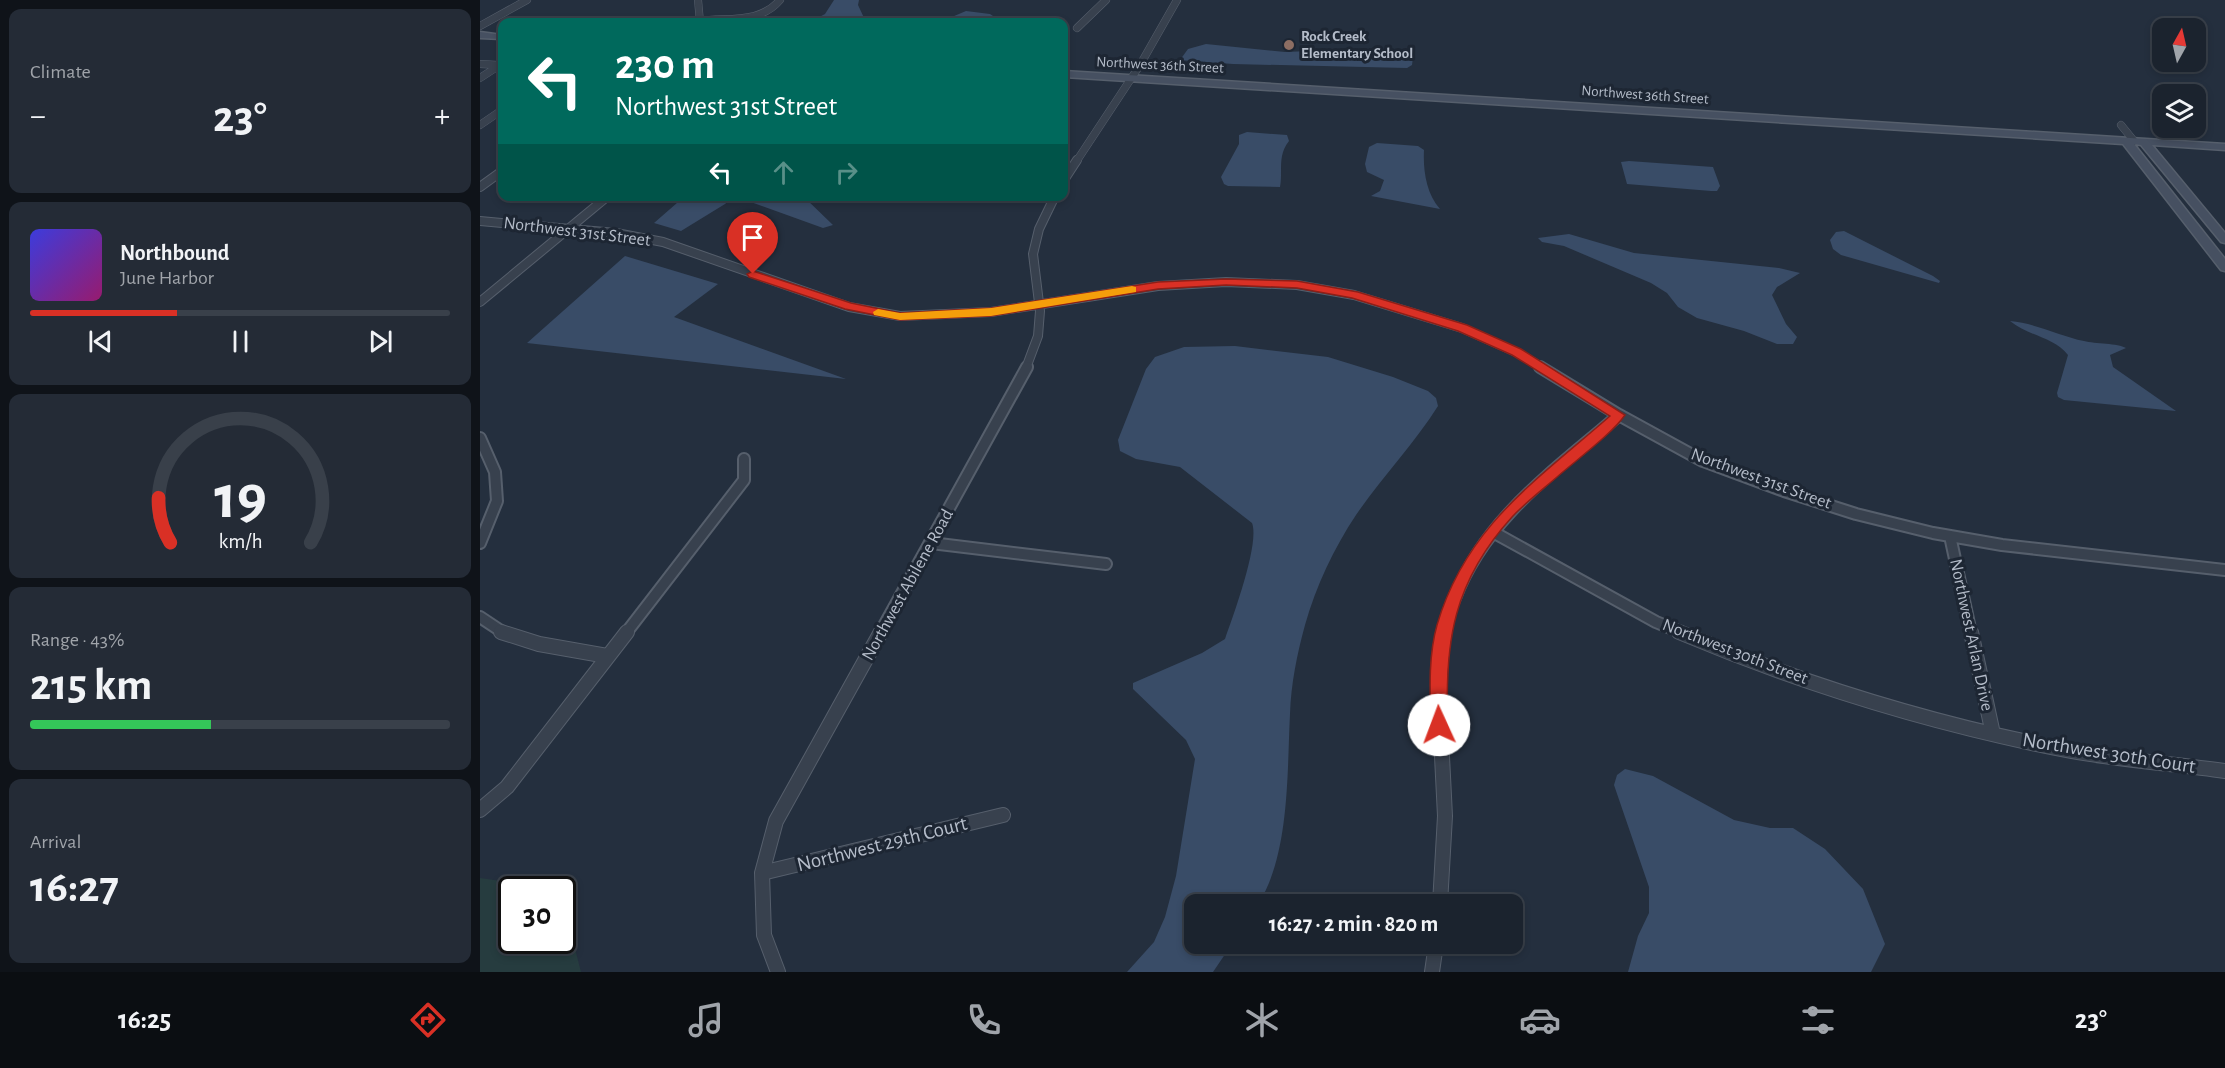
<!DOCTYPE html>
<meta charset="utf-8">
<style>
:root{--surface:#1b232e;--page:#242b36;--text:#f1f3f6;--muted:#a0a4aa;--line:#39404a;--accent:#d93025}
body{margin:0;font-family:"Alegreya Sans",sans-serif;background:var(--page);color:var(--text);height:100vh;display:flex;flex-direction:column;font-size:22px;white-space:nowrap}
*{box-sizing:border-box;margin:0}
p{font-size:20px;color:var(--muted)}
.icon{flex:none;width:33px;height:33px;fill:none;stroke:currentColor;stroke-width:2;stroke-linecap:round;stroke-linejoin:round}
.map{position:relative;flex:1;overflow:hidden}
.details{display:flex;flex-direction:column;gap:9px;padding:9px;background:#0f1319;width:480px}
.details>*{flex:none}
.guide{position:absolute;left:18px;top:18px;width:570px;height:183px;border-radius:12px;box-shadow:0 3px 9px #0003,0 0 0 2px var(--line);background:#00695c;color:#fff;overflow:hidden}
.needle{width:39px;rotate:8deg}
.buttons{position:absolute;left:1672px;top:18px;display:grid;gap:12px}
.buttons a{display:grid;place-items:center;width:54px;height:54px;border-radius:12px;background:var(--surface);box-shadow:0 3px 9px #0003,0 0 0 2px var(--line);font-size:30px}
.speed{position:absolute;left:18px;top:876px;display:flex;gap:12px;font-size:30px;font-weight:700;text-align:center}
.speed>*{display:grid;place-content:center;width:78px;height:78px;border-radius:50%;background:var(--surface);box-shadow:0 3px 9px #0003,0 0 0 2px var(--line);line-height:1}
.speed .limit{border:3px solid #111;border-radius:9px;background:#fff;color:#111}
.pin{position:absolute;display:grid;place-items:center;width:51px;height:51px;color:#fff;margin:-62px -26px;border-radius:50% 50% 50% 0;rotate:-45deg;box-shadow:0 0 6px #0007}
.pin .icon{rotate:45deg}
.me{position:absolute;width:66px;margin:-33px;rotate:358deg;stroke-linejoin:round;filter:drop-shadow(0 0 4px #0008)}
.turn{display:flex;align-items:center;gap:21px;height:126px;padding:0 18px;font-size:27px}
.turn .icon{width:78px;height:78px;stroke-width:2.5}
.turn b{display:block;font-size:42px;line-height:51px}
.lanes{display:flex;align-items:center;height:57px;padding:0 18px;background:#0003;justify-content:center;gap:30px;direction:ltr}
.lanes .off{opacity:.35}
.big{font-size:45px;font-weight:700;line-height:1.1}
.details .widget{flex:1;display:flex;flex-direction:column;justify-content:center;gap:9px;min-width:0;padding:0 21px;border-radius:12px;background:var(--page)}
.details .dial{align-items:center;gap:0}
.dial svg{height:156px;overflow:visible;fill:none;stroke:var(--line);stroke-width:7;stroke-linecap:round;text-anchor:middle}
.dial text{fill:var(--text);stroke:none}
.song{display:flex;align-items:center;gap:18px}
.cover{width:72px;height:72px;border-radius:9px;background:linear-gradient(135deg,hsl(240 70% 55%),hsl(320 70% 35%))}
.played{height:6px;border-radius:3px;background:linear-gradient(90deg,var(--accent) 35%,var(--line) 35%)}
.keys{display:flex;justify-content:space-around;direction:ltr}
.heat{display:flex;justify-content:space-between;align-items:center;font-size:33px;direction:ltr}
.charge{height:9px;border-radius:4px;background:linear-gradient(90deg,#34c759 43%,var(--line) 0)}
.trip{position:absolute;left:704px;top:894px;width:339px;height:60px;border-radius:12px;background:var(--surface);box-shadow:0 3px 9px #0003,0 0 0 2px var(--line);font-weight:700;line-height:60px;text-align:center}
.tabs{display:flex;height:96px;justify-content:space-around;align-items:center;background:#0b0e12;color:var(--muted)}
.tabs .icon{width:42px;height:42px}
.tabs .selected{color:var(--accent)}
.tabs b{font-size:27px;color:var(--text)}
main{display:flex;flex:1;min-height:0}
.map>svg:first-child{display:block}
</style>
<main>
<section class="details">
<div class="widget"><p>Climate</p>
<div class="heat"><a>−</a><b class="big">23°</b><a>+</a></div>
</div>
<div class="widget">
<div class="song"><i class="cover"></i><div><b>Northbound</b><p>June Harbor</p></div></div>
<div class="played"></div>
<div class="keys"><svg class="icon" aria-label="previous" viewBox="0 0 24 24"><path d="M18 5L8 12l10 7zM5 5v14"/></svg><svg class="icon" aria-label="pause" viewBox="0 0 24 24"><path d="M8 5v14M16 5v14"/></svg><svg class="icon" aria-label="next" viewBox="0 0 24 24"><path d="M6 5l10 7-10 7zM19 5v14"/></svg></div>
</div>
<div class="widget dial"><svg viewBox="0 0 100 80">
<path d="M14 69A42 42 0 1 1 86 69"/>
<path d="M14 69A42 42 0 0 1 8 46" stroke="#d93025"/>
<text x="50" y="56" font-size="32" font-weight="700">19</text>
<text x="50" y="72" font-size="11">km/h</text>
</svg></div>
<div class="widget"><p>Range · 43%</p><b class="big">215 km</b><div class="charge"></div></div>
<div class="widget"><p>Arrival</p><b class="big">16:27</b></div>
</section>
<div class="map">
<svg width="1745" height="972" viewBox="0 0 1745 972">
<rect width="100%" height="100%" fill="#242f3e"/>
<!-- green -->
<path fill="#263c3f" d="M0 878 79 889 32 890V940H82L83 902 101 972H0Z"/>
<!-- water -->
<path fill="#394c67" d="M354 0H379L378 5 385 20 383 22H330L345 14Z
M486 11 510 14 516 18 514 22H460Z
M726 44 805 52 904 48 931 51 933 57 932 65 927 68 753 64 700 60 708 49Z
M767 132 807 135 809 141C797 156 803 171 800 187L748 186 744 184 741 177 759 144V135Z
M897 143 938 146 944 150C943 170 946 193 960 209L891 196 900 191 904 180 887 172 885 164 889 147Z
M1149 161 1233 167 1240 186 1237 191H1231L1147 184 1141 162Z
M205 196H253V197L245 204 201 231 174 223Z
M269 197H324L353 225 343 228 268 201Z
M1364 231 1453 276 1460 281 1459 283 1361 255 1353 249 1350 240 1356 232Z
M1089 234 1154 253 1299 268 1320 273 1297 287 1292 295 1306 324 1317 337 1313 344H1297L1264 331 1217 318 1198 307 1187 293 1171 283 1084 246 1062 242 1058 238Z
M145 256 238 284 194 317 366 379 47 343Z
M1530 321C1555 323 1580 336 1604 341 1615 344 1638 343 1646 348L1630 355 1633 367 1696 411 1584 400 1578 397 1577 393 1588 355C1574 337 1548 336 1530 321Z
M755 346 848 357 913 377 948 391 956 398 958 406C934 444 902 477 876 515 854 548 836 586 825 625 817 654 811 684 810 714 807 772 810 855 778 904H714V944H752L733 972H647L674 942 685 917 696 876 715 759 706 740 653 689V683L722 653 745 639C753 616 780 543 772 523L700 467 656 459 640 451 638 440 666 369 675 357 704 347Z
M1145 769 1173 776 1254 820 1290 828H1313L1345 849 1383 889 1405 944 1391 972H1148L1158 936 1169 913V887L1134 785 1137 775Z"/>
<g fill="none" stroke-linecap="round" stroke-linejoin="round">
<!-- minor-far3 casing -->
<g stroke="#565f6c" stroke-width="8">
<path id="minor-far3" d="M218 0 220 22
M220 21C248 17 280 24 300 0
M0 26 47 0
M597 28 626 0
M0 64 19 65
M0 78 20 65
M0 125 22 110
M1641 125 1654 141
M596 162 660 65 697 0"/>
</g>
<!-- minor-far2 casing -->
<g stroke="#565f6c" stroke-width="10">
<path id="minor-far2" d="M584 180 597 160
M0 187 22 171
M0 221 136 233 183 242 369 307 420 316 511 312 678 286 746 282 817 285 874 295 982 328 1036 352 1063 368
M0 302 128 196
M546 368 558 336 560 311 553 254 559 229 575 196"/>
</g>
<!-- minor-far1 casing -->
<g stroke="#565f6c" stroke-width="14">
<path id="minor-far1" d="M1060 367 1139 415 1223 461 1304 491 1376 514 1453 533 1522 545 1745 570
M0 438 15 472 17 501 0 543
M1013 532 1176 622 1203 633
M1470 536 1491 633
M451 543 626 564
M0 617 24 633
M146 633 264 480V459
M400 633 547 367
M963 633C965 621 970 610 975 598 1005 518 1077 469 1139 415"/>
</g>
<!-- minor casing -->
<g stroke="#565f6c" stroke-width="16">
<path id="minor" d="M21 632 59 644 127 656
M1199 632C1325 685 1456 725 1591 751 1642 760 1694 764 1745 771
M1491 632 1513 734
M0 810 27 787 147 632
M282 873 523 815
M960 904 965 816 958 677 963 632
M298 972 284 935 282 873 296 821 401 632
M952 972 956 944"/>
</g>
<!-- secondary casing -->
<g stroke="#565f6c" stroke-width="3">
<path id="secondary" d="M0 32 22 35V39L0 38Z
M584 71 1745 144V150L1672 145 1745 233V243L1741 242 1661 145 1654 144 1745 259V271L1741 270 1643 144 584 77Z"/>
</g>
<!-- minor-far3 -->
<use href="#minor-far3" stroke="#38414e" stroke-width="7"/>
<!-- minor-far2 -->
<use href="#minor-far2" stroke="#38414e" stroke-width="8"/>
<!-- minor-far1 -->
<use href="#minor-far1" stroke="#38414e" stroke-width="10"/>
<!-- minor -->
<use href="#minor" stroke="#38414e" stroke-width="14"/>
<!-- secondary -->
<use href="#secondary" fill="#465061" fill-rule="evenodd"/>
</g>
<!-- route -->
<path fill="#d93025" stroke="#8d1f18" stroke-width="1.5" d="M273 271 371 303 420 313 511 308 678 282 746 279 817 281 878 292 987 325 1041 349 1145 415C1133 433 1095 461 1077 477 1062 490 1046 502 1032 517 974 581 964 641 968 725L965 731 959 733 953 731 951 725C950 692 948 657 957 625 986 526 1057 480 1130 416L1032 355 978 331 872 298 817 288 746 285 678 289 511 316 420 320 365 309 269 277 267 274Z"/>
<!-- slow -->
<path fill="#f59e0b" d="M652 286 656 287V292L511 316 420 320 394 315 393 312 398 309 420 313 511 308Z"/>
<!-- markers -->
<circle fill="#8d6e63" stroke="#1d2633" stroke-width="2" cx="809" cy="45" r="6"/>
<g text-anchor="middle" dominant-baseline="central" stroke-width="6" stroke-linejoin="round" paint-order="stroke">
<!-- far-poi labels -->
<g font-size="15" font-weight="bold" fill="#b4bcc9" stroke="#1d2633" text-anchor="start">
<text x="821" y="36">Rock Creek<tspan x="821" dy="17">Elementary School</tspan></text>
</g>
<!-- far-street labels -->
<g font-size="15" fill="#b4bcc9" stroke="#1d2633">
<text transform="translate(680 65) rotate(3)">Northwest 36th Street</text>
<text transform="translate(1165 95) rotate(4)">Northwest 36th Street</text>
</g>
<!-- street labels -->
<g font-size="18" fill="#b4bcc9" stroke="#1d2633">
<text transform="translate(97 232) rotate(7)">Northwest 31st Street</text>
<text transform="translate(1281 479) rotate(20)">Northwest 31st Street</text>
<text transform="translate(428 585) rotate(-61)">Northwest Abilene Road</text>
<text transform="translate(1491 635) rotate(78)">Northwest Arlan Drive</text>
<text transform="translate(1255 652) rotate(21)">Northwest 30th Street</text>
</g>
<!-- near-street labels -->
<g font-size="21" fill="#b4bcc9" stroke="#1d2633">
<text transform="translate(1629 753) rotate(9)">Northwest 30th Court</text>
<text transform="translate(402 844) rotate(-14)">Northwest 29th Court</text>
</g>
</g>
</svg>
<div class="buttons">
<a><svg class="needle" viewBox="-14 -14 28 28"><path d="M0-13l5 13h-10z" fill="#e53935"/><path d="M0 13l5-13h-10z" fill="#a0a4aa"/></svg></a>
<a><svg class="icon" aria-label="layers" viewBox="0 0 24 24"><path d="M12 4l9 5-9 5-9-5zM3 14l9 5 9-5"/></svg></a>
</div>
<div class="speed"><div class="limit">30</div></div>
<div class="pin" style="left:273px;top:274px;background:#d93025"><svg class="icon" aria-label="arrive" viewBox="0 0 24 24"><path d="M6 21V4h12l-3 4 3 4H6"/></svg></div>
<svg class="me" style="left:959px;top:725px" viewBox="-20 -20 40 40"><circle r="19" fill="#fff"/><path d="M0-13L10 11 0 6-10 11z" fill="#d93025"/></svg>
<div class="trip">16:27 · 2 min · 820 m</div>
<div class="guide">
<div class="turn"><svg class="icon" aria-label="left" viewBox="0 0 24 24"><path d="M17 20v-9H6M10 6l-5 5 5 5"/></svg><div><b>230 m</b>Northwest 31st Street</div></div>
<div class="lanes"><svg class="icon" aria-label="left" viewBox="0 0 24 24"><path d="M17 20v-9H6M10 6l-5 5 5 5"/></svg><svg class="icon off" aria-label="ahead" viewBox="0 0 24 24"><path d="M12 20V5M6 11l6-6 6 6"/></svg><svg class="icon off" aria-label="right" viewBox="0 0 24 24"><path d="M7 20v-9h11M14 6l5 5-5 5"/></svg></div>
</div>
</div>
</main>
<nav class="tabs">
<b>16:25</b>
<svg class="icon selected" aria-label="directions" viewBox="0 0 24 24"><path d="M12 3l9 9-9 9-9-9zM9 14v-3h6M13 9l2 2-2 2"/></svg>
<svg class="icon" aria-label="music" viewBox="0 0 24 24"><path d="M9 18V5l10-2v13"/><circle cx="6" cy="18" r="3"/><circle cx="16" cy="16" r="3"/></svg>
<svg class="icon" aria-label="phone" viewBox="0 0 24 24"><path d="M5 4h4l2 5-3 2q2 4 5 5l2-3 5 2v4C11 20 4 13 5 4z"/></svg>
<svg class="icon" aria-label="climate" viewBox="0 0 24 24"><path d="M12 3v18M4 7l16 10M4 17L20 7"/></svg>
<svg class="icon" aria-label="car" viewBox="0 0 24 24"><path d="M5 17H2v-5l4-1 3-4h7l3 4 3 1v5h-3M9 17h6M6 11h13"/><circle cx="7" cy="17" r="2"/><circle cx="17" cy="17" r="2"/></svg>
<svg class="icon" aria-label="filters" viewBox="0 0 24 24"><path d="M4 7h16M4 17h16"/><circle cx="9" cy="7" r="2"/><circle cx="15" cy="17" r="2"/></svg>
<b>23°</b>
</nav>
